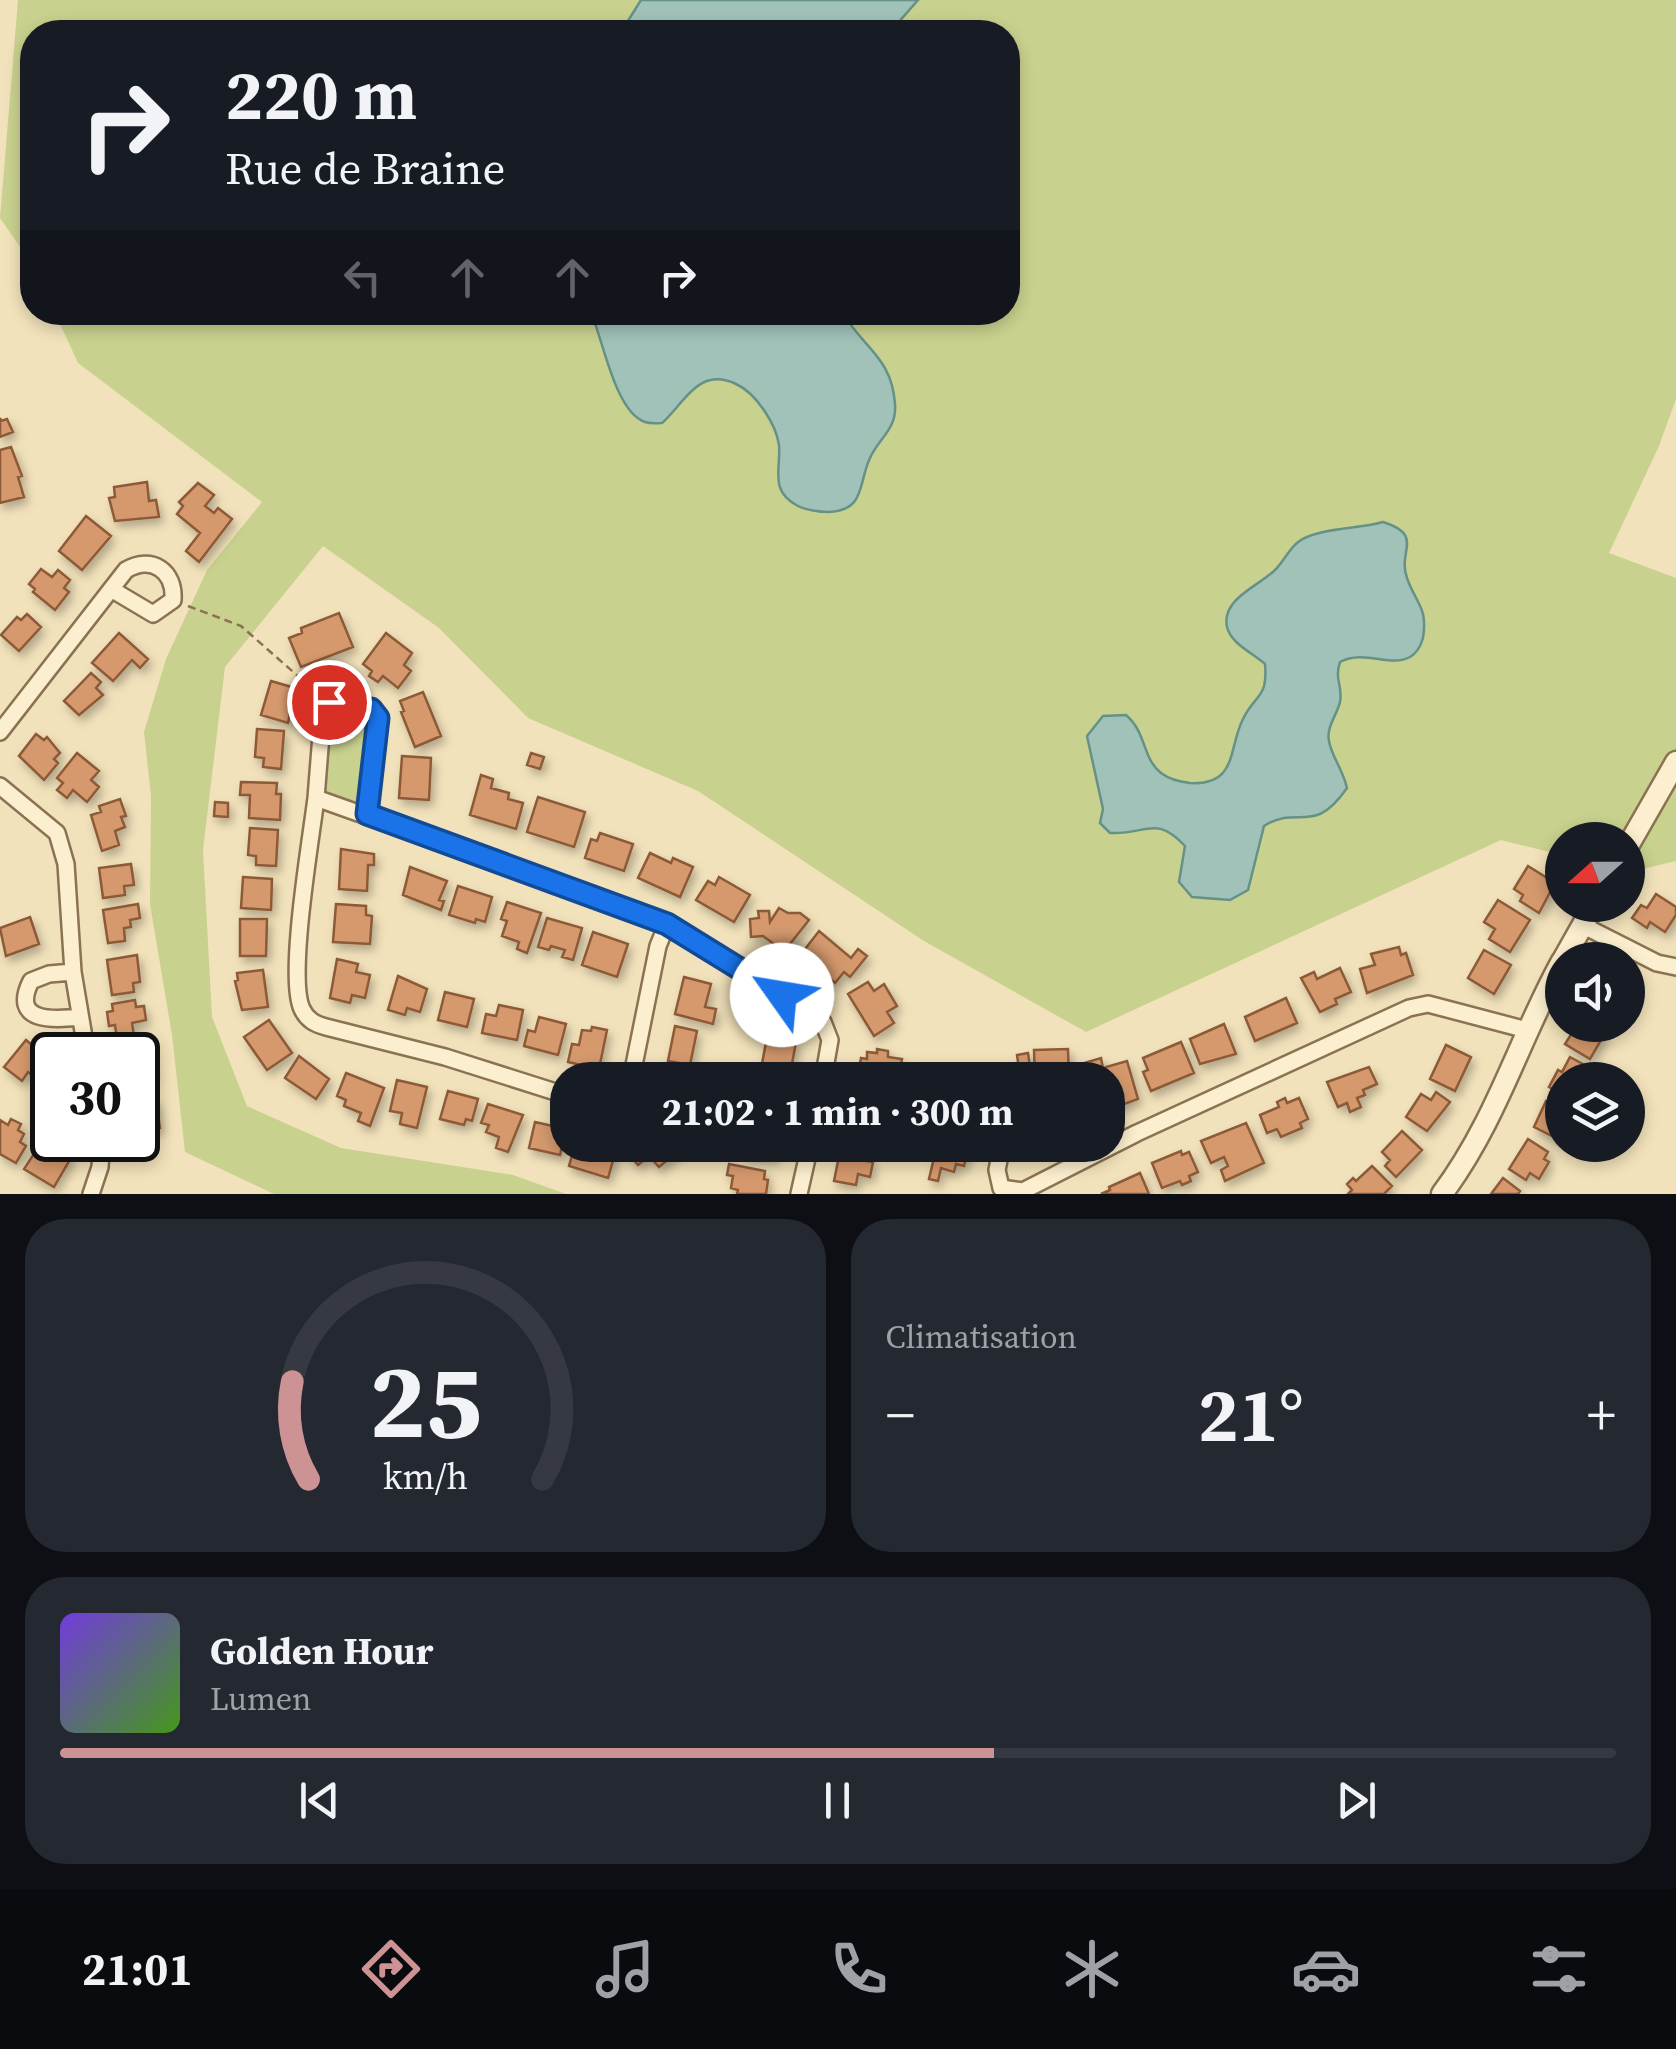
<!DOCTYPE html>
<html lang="fr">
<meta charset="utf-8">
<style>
:root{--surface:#171b24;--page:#242831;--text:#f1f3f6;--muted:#9ea1a6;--line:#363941;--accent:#cd9394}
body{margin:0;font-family:"Source Serif 4",serif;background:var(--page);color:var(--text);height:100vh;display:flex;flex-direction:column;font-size:38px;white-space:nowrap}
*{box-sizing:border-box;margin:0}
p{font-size:32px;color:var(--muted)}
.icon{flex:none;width:55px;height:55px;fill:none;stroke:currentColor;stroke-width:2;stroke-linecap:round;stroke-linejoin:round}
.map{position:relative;height:1194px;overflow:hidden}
.panel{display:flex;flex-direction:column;gap:25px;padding:25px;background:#0d0f14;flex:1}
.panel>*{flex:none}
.hud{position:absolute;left:20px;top:20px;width:1000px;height:305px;border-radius:40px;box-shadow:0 5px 15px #0003;background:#171b24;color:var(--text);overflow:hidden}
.needle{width:65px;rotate:249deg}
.controls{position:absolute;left:1545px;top:822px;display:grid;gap:20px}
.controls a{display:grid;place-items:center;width:100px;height:100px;border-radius:50%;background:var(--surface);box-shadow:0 5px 15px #0003;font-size:50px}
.speed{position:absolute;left:30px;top:1032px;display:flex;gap:20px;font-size:50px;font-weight:700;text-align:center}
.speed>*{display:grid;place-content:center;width:130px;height:130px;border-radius:50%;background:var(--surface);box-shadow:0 5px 15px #0003;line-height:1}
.speed .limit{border:5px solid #111;border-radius:15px;background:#fff;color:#111}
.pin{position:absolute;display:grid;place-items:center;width:85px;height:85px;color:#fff;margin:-42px;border:5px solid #fff;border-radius:50%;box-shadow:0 2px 10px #0007}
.me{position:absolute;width:110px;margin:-55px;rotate:302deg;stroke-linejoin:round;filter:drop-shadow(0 0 8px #0008)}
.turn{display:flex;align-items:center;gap:35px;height:210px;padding:0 40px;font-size:45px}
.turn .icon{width:130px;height:130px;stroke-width:2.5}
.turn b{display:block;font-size:70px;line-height:85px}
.lanes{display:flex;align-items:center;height:95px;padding:0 40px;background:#0003;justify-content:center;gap:50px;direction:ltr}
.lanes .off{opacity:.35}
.big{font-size:75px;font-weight:700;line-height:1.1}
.panel .card{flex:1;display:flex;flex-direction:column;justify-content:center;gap:15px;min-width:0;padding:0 35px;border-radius:40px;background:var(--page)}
.panel .dial{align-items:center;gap:0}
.dial svg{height:260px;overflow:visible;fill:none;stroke:var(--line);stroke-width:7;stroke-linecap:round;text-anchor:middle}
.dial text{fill:var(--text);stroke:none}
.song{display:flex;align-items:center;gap:30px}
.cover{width:120px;height:120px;border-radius:15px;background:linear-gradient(135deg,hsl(260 70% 55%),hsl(100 70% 35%))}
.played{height:10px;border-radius:5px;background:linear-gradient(90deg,var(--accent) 60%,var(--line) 60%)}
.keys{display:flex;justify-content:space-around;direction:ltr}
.heat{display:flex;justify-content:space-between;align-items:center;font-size:55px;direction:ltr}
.panel .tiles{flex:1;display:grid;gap:25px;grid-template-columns:1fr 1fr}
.card:last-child{grid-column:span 2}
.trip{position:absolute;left:550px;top:1062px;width:575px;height:100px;border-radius:40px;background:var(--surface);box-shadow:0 5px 15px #0003;font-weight:700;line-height:100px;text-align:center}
.tabs{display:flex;height:160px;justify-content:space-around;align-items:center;background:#090b0e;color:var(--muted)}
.tabs .icon{width:70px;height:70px}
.tabs .current{color:var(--accent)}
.tabs b{font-size:45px;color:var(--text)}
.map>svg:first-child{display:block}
</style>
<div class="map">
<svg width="1676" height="1194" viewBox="0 0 1676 1194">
<defs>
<filter id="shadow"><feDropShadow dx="3.5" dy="5.5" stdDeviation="5" flood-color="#0004"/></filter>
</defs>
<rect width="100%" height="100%" fill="#f2e2bb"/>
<!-- green -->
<path fill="#c9d18e" d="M18 0H1676V399L1659 446 1609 553 1676 578V861L1634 871 1628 870V840H1562V855L1501 840 1086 1032 924 941 698 791 528 718 439 628 323 546 225 667 203 850 212 1017 247 1106 341 1148 513 1175 566 1194H274L185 1152 172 1035 150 904 151 796 144 732 166 659 207 570 262 502 78 363 55 313 1008 312V32H32V264L0 218Z
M371 709 367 815 316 798 323 710Z"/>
<!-- water -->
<path fill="#a0c2b9" stroke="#669187" stroke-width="2.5" d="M641 0H918L890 32H621Z
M591 313H843C862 347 892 357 895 404 897 429 879 438 870 458 858 483 866 511 828 512 820 512 806 510 798 506 769 491 781 470 779 445 776 424 756 393 736 384 698 366 684 404 662 423 656 423 651 424 645 422 615 412 603 339 591 313Z
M1383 522C1425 535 1397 551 1407 578 1416 604 1428 607 1423 638 1421 645 1417 653 1410 657 1390 668 1365 649 1340 662 1334 680 1343 685 1340 702 1337 715 1326 727 1329 741 1331 755 1343 770 1347 788 1313 837 1299 804 1264 826L1248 890 1230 900 1192 897 1179 882 1185 846C1155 814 1147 835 1110 833L1100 823 1103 809 1087 736 1103 716 1126 715C1147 733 1142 758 1161 773 1169 779 1181 782 1190 783 1238 786 1228 748 1243 719 1255 694 1268 699 1265 664 1253 653 1231 644 1227 627 1221 599 1259 586 1275 570 1286 559 1291 543 1307 537 1330 527 1359 529 1383 522Z"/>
<!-- building -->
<path fill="#d5996d" stroke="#8d5a37" stroke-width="2.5" filter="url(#shadow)" d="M0 418 1 421 7 419 13 432 0 437Z
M11 447 22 476 18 477 24 497 0 503V450Z
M147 482 149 501 156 500 159 517 115 521 109 498 115 497 114 487Z
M198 483 214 495 205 506 214 513 218 508 232 519 199 562 186 551 200 533 177 514 183 506 179 502Z
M86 516 111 536 82 570 59 551Z
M41 569 52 577 58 570 70 580 64 588 69 592 55 610 33 592 35 589 29 584Z
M339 613 353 647 301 667 289 638 302 633 301 628Z
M27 614 41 627 19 651 1 635 17 617 21 620Z
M119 633 148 659 140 668 132 660 113 681 92 663Z
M386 633 412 653 404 665 411 671 398 688 383 676 378 682 369 676 372 671 363 664Z
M91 673 101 682 96 688 103 695 79 715 64 701Z
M271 681 295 688 288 723 261 715Z
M423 692 441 736 415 747 401 712 404 711 400 701Z
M257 729 284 731 281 769 263 767 264 758 255 757Z
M36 734 44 740 47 737 60 753 54 759 58 763 44 780 19 756Z
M77 753 99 771 91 780 99 787 87 802 73 790 67 798 57 790 63 783 57 778Z
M531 753 544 757 540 769 527 765Z
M402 756 431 758 429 800 399 798Z
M481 775 493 779 491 788 509 793 508 799 523 803 516 829 470 815Z
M241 782 277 783 276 794H281L280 820 249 818 250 795H240Z
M538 797 585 812 574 847 527 832Z
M120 799 126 816 121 817 125 827 115 831 119 845 102 851 91 815 101 812 99 806Z
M215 802 228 803V817L214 816Z
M250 828 278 830 276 866 256 865V856L248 855Z
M600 833 633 844 624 871 585 858 591 839 597 841Z
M341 849 374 854V865H368L367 891 339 889Z
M650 853 671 863 673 858 693 867 680 897 638 878Z
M131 864 134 885 124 886 125 895 103 898 99 868Z
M1528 866 1555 883 1539 913 1520 901 1523 895 1514 889Z
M410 867 447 881 439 900 444 901 441 910 403 895Z
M243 877 272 879 271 910 241 908Z
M719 877 750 895 734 922 696 900 708 881 715 885Z
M458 886 492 897 485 922 476 919 475 923 449 915Z
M1656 894 1676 907V915L1665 932 1650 922 1647 928 1632 918 1641 905 1647 908Z
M1498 900 1530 920 1510 952 1489 939 1495 929 1484 922Z
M507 902 541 913 527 953 517 949 519 942 502 936 507 921 501 919Z
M138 904 140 918 130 920 131 927 124 928 125 941 108 943 103 910Z
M336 904 366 906V915L372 916 370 944 333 942Z
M779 908 788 913H800L809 920 790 944V950H782L763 936 751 937 750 919 759 918 758 911H769L770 922Z
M30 917 39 944 6 956 0 928Z
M547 918 582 928 573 960 562 957 565 950 551 946 549 950 538 947Z
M240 919H267L266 956H240Z
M819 931 851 958 858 949 867 956 850 977 844 972 835 983 802 953Z
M593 932 628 944 617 977 582 965Z
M1399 947 1401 955 1406 953 1413 975 1367 993 1360 969 1375 965 1371 954Z
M1484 950 1511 965 1494 994 1468 978Z
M137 955 140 982 133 983 134 992 112 995 107 960Z
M337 959 358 964 356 972 370 975 365 998 352 995 350 1003 330 998Z
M1340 968 1351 992 1335 999 1337 1004 1320 1012 1301 978 1314 972 1317 979Z
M263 970 268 1007 242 1010 235 981 238 980 237 973Z
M398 976 427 989 420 1012 407 1008 405 1015 388 1010Z
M684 977 711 984 705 1007 716 1009 713 1024 675 1014Z
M868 982 874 991 884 984 897 1006 887 1012 894 1023 874 1036 848 994Z
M445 992 474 999 467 1027 438 1020Z
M1286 998 1297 1023 1255 1041 1245 1017Z
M135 1000 136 1007 144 1006 146 1020 132 1023 134 1036 117 1039 115 1025 109 1026 107 1012 113 1011 112 1004Z
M499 1005 523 1010 517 1040 482 1033 486 1014 496 1016Z
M539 1017 566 1024 558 1055 524 1046 528 1030 535 1032Z
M269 1020 292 1053 267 1070 244 1037Z
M1224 1024 1236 1054 1200 1064 1190 1039Z
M1577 1025H1592L1591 1027 1604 1035 1590 1059 1565 1044Z
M675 1026 697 1031 690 1065 668 1061Z
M592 1027 607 1030 599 1069 568 1062 572 1044 579 1045 582 1030 591 1031Z
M767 1037 796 1042 790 1075 761 1069Z
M26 1040 52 1061V1076L45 1085 28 1072 22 1081 4 1067Z
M1181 1042 1194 1073 1151 1091 1143 1072 1148 1070 1143 1058Z
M1446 1045 1471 1057 1455 1091 1430 1079Z
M146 1047 152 1075 138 1078V1055H120L119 1052Z
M877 1049 888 1051V1057L902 1059 900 1070 887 1068 885 1080H857L861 1058 867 1059V1052L877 1053Z
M1068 1049 1069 1080H1035L1034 1050Z
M1028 1053 1030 1067 1019 1069 1017 1055Z
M299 1056 329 1079 316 1099 285 1078Z
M1570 1057 1592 1069 1586 1080H1562V1094L1549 1087 1558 1070 1562 1072Z
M1101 1058 1103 1068 1127 1061 1138 1099 1108 1110V1080H1089L1084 1063Z
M1002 1065 1009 1080H966Z
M1369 1067 1377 1084 1363 1090 1365 1095 1357 1098 1361 1107 1350 1112 1347 1103 1338 1107 1327 1082Z
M346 1073 384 1088 370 1126 358 1121 361 1113 344 1106 346 1100 337 1096Z
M397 1080 427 1087 417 1128 400 1124 402 1113 390 1111Z
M448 1091 478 1099 472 1121 466 1119 464 1125 440 1119Z
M1436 1092 1450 1102 1427 1131 1406 1117 1421 1094 1431 1100Z
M144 1094 145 1102 156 1100 160 1128 138 1132V1095Z
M1285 1098 1287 1103 1299 1098 1308 1119 1300 1123 1302 1128 1281 1137 1277 1129 1267 1133 1260 1115 1279 1107 1277 1102Z
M1546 1101 1562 1109 1560 1140 1534 1127Z
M488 1104 523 1115 508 1152 496 1148 499 1137 486 1132 489 1125 481 1123Z
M11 1119 21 1124 18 1130 24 1134 20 1142 26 1146 16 1163 0 1154V1120L8 1125Z
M535 1122 566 1129 560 1155 529 1148Z
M1246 1123 1264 1163 1225 1181 1221 1170 1228 1166 1224 1157 1211 1163 1201 1141Z
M1402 1131 1422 1150 1396 1177 1385 1166 1390 1160 1382 1152Z
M1528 1139 1548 1152 1544 1159 1549 1162 1539 1179 1530 1173 1526 1180 1509 1169Z
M56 1142 67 1149 64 1154 71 1158 54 1187 24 1169 41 1143 51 1149Z
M575 1145H601L616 1150 608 1178 569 1166Z
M633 1145H677L681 1149 659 1167 649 1156 638 1165 626 1151Z
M745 1145H775L774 1158 744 1155Z
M937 1145H969L964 1166 956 1164 954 1172 941 1168 938 1181 929 1179Z
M841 1146 868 1152 866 1161 873 1162 870 1177 858 1174 856 1185 834 1181Z
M1181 1151 1182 1155 1189 1152 1198 1172 1189 1176 1191 1181 1182 1185 1180 1181 1162 1188 1152 1163Z
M729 1164 765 1171 764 1179 768 1180 766 1194H737L738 1190 731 1188 733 1176 727 1175Z
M1372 1166 1392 1186 1384 1194H1348L1352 1190 1347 1184 1353 1178 1356 1181Z
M1140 1173 1149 1194H1101L1110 1190 1109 1187Z
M1503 1178 1520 1191 1518 1194H1491Z"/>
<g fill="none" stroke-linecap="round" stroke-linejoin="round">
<!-- minor casing -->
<g stroke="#8b7253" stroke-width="20">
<path id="minor" d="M0 732 126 570C152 555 175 571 173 600L153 614 111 589
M0 786 57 833 66 864 73 972 87 1055
M316 798 323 710 329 703 371 709 378 718 367 815
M1582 925 1657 963 1676 967
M73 972 49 974 31 981C10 1023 54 1020 80 1017
M631 1080 658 946 667 924
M568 1096 445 1057 326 1027C315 1024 307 1020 302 1009 287 977 311 840 316 798L644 915 684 933 823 1022 830 1040 823 1080
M1002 1145 997 1170 1001 1188 1023 1191 1137 1133 1409 1008 1428 1004 1527 1030
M1055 1145 1082 1161
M91 1194 100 1167 102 1140
M799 1194 810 1145"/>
</g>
<!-- tertiary casing -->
<g stroke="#8b7253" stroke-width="25">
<path id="tertiary" d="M1628 846 1676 762
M1563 960 1594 905
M1442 1194C1497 1120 1519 1039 1562 961"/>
</g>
<!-- path -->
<path stroke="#8b7253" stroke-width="2.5" stroke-dasharray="8 5" stroke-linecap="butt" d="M188 606 241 626 316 692"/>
<!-- minor -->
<use href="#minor" stroke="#fcefcf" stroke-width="15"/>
<!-- tertiary -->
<use href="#tertiary" stroke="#fcefcf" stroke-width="20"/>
</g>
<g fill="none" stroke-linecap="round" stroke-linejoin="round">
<!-- route casing -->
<g stroke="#114b97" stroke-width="25">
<path id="route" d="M329 702 371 709 378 718 367 814 667 924 782 995"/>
</g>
<!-- route -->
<use href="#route" stroke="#1a73e8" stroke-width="18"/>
</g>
</svg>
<div class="controls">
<a><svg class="needle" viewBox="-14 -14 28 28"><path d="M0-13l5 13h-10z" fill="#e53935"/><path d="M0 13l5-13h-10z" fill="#9ea1a6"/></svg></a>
<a><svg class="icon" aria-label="sound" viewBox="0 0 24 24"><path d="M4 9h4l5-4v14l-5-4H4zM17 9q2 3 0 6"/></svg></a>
<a><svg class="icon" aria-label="layers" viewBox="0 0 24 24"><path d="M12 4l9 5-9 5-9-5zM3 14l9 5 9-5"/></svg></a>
</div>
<div class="speed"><div class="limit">30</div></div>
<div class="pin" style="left:329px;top:702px;background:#d93025"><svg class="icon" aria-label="arrive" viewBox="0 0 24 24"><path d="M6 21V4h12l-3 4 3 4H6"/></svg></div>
<svg class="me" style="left:782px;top:995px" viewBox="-20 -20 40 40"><circle r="19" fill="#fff"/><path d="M0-13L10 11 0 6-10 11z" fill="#1a73e8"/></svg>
<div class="trip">21:02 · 1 min · 300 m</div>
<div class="hud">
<div class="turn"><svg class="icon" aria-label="right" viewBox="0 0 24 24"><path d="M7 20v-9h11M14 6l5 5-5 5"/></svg><div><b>220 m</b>Rue de Braine</div></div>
<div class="lanes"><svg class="icon off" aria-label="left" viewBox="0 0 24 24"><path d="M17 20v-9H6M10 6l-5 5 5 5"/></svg><svg class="icon off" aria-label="ahead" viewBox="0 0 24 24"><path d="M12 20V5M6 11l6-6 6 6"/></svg><svg class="icon off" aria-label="ahead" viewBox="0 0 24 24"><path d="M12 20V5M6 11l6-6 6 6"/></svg><svg class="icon" aria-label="right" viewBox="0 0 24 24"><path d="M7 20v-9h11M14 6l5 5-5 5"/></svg></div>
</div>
</div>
<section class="panel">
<div class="tiles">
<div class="card dial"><svg viewBox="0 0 100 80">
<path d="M14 69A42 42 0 1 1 86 69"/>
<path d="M14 69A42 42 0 0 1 9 39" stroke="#cd9394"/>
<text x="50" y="56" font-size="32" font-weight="700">25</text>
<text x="50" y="72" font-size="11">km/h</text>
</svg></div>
<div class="card"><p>Climatisation</p>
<div class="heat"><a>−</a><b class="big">21°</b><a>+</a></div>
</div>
<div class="card">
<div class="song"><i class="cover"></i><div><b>Golden Hour</b><p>Lumen</p></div></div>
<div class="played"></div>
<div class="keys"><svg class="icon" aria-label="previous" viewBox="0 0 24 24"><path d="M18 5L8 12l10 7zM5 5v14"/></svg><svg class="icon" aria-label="pause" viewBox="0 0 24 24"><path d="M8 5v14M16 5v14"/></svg><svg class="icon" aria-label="next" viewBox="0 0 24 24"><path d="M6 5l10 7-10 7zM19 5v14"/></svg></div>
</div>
</div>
</section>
<nav class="tabs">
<b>21:01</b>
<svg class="icon current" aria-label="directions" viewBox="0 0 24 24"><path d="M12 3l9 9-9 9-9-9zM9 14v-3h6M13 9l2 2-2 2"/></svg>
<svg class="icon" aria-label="music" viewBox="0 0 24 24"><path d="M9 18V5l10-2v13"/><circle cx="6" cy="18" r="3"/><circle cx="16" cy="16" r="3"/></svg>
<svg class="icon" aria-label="phone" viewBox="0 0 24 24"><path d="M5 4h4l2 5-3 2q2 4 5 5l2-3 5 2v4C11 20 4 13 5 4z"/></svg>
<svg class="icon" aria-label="climate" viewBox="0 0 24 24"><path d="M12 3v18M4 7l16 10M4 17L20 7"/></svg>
<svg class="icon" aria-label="car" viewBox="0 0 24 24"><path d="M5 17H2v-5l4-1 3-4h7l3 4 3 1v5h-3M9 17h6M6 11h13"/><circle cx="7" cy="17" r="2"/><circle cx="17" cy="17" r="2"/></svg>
<svg class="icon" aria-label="filters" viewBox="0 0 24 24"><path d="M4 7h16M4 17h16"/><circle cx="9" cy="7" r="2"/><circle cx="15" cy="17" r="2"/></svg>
</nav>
